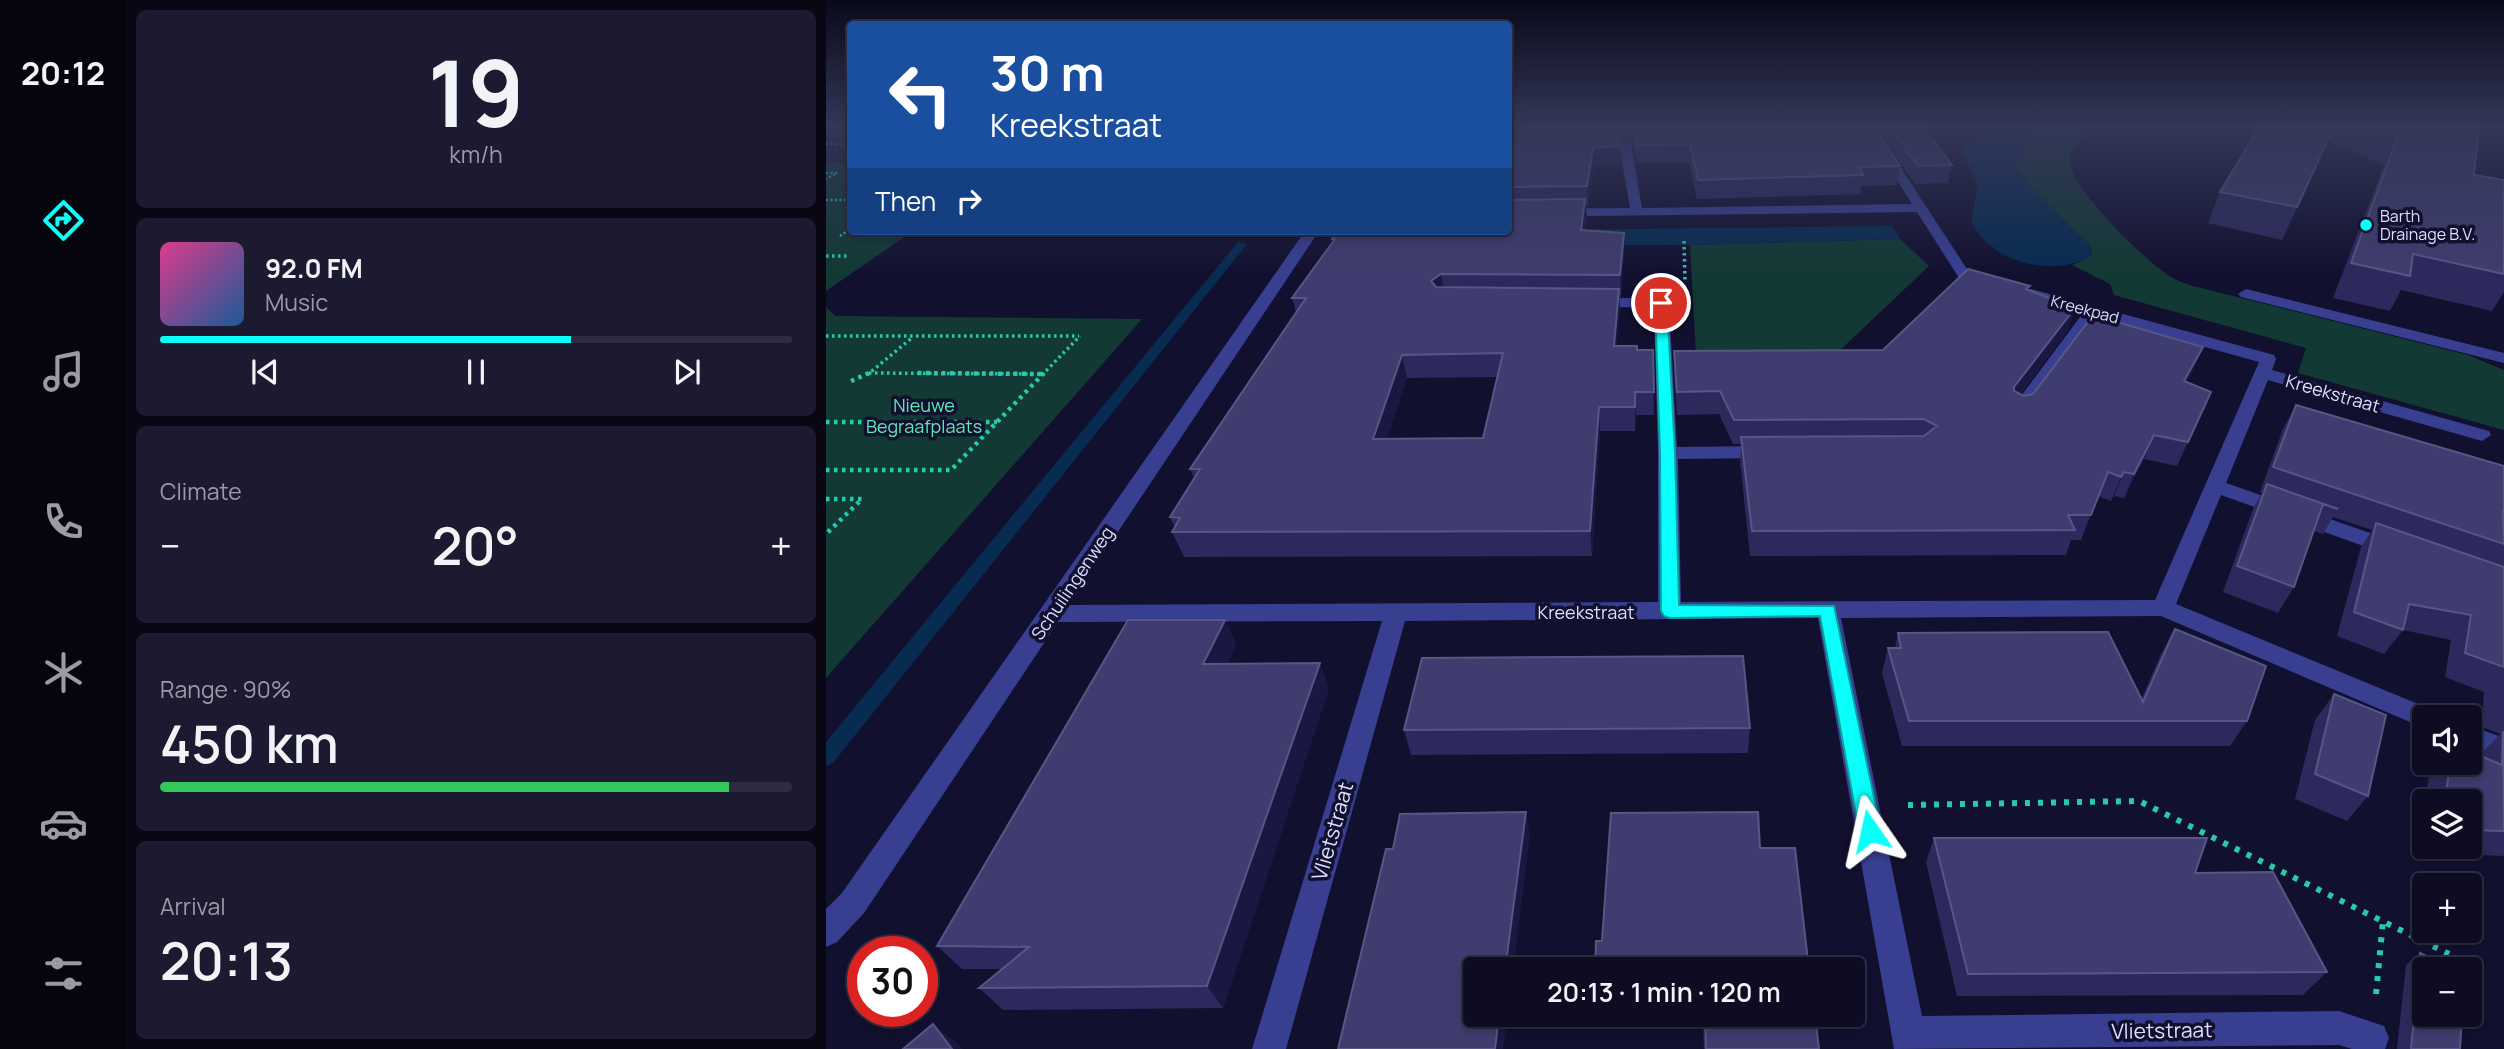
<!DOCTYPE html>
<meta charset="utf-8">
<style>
:root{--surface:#0e0c23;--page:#1c1a30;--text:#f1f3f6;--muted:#9b9ba6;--line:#2e2c41;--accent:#0afffa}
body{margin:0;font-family:Manrope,sans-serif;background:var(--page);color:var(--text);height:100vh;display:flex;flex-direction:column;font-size:26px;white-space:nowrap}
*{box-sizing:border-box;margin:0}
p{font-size:23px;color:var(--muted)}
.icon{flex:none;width:38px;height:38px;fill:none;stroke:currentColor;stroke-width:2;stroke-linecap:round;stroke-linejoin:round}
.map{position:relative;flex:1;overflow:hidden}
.panel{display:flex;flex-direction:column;gap:10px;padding:10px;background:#080713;width:700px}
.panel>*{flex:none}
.banner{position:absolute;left:21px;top:21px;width:665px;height:214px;border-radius:7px;box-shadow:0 4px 10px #0003,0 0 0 2px var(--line);background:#1a4fa0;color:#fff;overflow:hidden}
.controls{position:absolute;left:1586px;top:705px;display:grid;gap:14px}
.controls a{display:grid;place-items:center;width:70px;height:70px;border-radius:7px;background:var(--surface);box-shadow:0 4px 10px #0003,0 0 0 2px var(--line);font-size:35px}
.speed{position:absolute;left:21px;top:936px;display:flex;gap:14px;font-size:35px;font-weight:700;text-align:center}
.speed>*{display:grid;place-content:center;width:91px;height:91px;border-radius:50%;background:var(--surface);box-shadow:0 4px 10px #0003,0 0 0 2px var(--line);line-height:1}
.speed .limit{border:10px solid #d22;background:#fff;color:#111}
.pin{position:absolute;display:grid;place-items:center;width:60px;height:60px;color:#fff;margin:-30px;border:4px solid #fff;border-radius:50%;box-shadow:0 2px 7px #0007}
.me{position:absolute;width:77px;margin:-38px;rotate:349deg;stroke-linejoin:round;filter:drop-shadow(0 0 5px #0008)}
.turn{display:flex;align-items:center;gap:24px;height:147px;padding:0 28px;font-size:32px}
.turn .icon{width:91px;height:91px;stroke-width:2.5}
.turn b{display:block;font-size:49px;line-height:60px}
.then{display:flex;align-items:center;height:66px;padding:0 28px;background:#0003;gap:14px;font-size:26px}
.big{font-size:52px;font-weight:600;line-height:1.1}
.panel .widget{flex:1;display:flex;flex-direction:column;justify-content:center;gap:10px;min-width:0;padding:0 24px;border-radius:10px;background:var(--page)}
.panel .dial{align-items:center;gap:0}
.dial b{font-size:91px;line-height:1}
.song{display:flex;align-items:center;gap:21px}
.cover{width:84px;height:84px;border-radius:10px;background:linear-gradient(135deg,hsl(330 70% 55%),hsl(210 70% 35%))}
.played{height:7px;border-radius:4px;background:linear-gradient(90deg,var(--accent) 65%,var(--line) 65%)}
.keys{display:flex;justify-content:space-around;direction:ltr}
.heat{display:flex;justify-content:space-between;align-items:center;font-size:38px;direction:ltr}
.charge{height:10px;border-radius:5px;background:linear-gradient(90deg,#34c759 90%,var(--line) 0)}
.trip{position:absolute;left:637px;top:957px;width:402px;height:70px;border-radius:7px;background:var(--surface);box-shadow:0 4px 10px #0003,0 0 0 2px var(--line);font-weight:600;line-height:70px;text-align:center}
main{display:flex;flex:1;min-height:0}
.dock{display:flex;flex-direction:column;width:126px;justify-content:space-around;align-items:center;background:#06050e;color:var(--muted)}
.dock .icon{width:49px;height:49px}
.dock .selected{color:var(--accent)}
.dock b{font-size:32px;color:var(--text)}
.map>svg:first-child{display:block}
</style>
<main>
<nav class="dock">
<b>20:12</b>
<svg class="icon selected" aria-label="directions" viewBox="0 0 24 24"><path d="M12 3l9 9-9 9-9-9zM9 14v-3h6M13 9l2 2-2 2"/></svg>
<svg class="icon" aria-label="music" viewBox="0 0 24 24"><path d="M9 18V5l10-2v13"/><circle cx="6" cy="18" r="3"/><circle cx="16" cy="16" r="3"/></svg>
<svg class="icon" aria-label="phone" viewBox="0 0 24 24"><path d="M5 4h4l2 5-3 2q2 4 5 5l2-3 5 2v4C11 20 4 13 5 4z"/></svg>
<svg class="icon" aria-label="climate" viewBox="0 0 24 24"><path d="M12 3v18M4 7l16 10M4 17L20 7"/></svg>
<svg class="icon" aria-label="car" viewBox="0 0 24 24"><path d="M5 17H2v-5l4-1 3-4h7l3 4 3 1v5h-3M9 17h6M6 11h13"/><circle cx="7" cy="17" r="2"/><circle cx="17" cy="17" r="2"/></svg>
<svg class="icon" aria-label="filters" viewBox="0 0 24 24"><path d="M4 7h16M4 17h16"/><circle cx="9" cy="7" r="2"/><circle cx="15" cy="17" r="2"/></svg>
</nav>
<section class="panel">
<div class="widget dial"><b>19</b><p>km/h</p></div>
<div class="widget">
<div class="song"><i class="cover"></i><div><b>92.0 FM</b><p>Music</p></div></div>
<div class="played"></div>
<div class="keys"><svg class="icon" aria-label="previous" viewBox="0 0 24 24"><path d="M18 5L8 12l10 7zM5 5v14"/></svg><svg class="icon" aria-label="pause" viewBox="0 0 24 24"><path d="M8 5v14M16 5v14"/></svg><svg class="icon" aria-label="next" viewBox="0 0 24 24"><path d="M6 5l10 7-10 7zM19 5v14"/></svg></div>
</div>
<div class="widget"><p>Climate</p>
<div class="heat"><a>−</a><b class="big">20°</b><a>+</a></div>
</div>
<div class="widget"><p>Range · 90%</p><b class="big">450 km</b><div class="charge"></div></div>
<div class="widget"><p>Arrival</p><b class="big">20:13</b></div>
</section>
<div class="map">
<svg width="1678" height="1049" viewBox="0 0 1678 1049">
<rect width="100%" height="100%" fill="#12102f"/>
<!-- green -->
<path fill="#123933" d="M1206 127H1268C1256 137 1241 148 1245 167 1249 191 1316 257 1338 272 1346 279 1357 283 1367 286L1642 355 1678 370V430L1472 373 1480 348 1288 295 1284 284 1246 265 1256 261 1266 250 1263 245 1207 190 1189 168V161L1202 145Z
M0 163H24V231H87L0 291Z
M1074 239 1103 266 1011 353 870 355 864 245Z
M0 307 9 316 316 319 0 678Z"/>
<!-- water -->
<path fill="#072b51" d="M1170 127H1206L1202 145 1189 161V168L1207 190 1263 245 1266 255C1228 279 1164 263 1145 221L1152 187 1145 168 1135 154 1139 145Z
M1066 226 1074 239 864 245 540 246 545 232Z"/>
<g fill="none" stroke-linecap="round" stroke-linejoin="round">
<!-- stream -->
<path fill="#072b51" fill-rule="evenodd" d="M412 242 421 244 7 763 0 766V742Z"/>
<!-- path-far3 -->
<path stroke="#28c9ac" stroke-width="2.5" stroke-dasharray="2 2.5" stroke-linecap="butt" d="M0 130 7 127
M0 144H24
M0 173H11L0 179
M0 200H24
M14 236 24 229"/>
<!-- path-far2 -->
<path stroke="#28c9ac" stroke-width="3.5" stroke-dasharray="2.5 3.5" stroke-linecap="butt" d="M858 241 859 281
M0 256H23
M0 336H253
M43 373 217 374
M41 375 87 337
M216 375 254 336"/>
<!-- path-far1 -->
<path stroke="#28c9ac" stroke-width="4.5" stroke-dasharray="3.5 4.5" stroke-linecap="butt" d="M92 373 217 374
M25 381 43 373
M0 422H171
M0 470H125L218 373
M0 499H36L0 534"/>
<!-- path -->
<path stroke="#28c9ac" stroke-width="6" stroke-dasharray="5 8" stroke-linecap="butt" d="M1082 805 1313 801 1623 954
M1550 994 1557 921"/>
<!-- minor -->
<path fill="#383f91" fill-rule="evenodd" d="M1038 127H1048L1143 272 1168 279 1170 282 1168 285 1163 286 1133 278 1091 212 682 217V209L804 208 793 144 799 141 805 144 816 208 1086 204Z
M479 231H493L243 605 832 602V453L828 308 760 306 757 303 765 298H835L843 303 851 447 940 446 950 452 940 458 852 459 855 602 1329 600 1433 362 1271 317 1198 416H1186L1183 412 1186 408 1257 313 1200 297 1197 294 1205 289 1448 355 1450 359 1446 370 1663 431 1665 435 1656 441 1442 380 1400 483 1573 543 1576 548 1573 553 1565 555 1557 553 1395 495 1350 604 1609 711 1613 718H1598V728L1335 616 1015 618 1096 1016 1513 1011 1558 1026 1563 1038 1559 1049H1526L1513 1045 1068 1049 992 618 579 621 460 1049H426L556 621 232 622 38 913 11 942 0 947V909L16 893Z
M1420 289 1678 353V363L1415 297 1412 294Z
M1643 725 1678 738V761L1643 748Z"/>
</g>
<!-- wall -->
<path fill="#2c295d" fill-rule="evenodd" d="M682 127H884L886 128H889L888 127H1048L1074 166 1071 185 1035 186 1034 194 871 199 863 162 811 163 808 144 798 139 793 142 794 164 768 166 762 206H760L761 219 759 231 798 233V254L795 297H793L794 310 790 346 811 350H827L828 415H810L809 431H774L766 556 358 557 346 532 349 528 344 517 368 478 364 469 470 312 466 298 507 242 506 239 682 231ZM672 377 657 438H561L581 378Z
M1050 127H1097L1126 165 1122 183 1089 184Z
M1433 127H1653L1648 175 1678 180V292L1666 311 1575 290 1564 311 1507 298 1558 165 1502 141 1456 240 1382 223 1394 192Z
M1204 286 1202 290 1242 330 1194 394 1198 396 1367 370 1360 382 1385 392 1351 466 1318 459 1298 498 1288 496 1285 501 1272 496 1255 540H1245L1240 555 924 556 914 461 915 444H907L893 414 851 415 848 373V351L1057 350Z
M1470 405 1678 466V856L1608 853 1609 847H1643V802H1599L1604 768 1609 763H1643L1654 755 1674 734 1656 727 1658 692 1619 677 1625 640 1577 630 1558 654 1511 636 1535 547 1546 530 1507 517 1497 534 1487 531 1468 587 1452 613 1397 592 1427 509 1436 493 1434 492 1457 429Z
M399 620 410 644 401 664 503 688 397 1008 177 1010 153 988 176 969H136L111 946Z
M1349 629 1421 721 1404 746H1076L1056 673 1062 648H1069L1072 633 1315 700 1335 654Z
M1508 694 1542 796 1521 821 1469 799 1489 720Z
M924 728 922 753 585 755 578 730Z
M1598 810V831L1595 829Z
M1108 838 1369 873 1501 972 1477 995 1131 996 1100 862Z
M1594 953 1634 1049H1571L1580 965Z
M836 1015H989L993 1049H878L877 1024H837Z"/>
<!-- shaded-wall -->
<path fill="#1a1743" d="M790 127H797L798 139 791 143Z
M793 146 794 164 768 166 762 206 761 186 767 148Z
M759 199 761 219 756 251 755 230Z
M798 233V254L795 297 794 275Z
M615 274 619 295 605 281Z
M793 289 794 310 789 369 788 346Z
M1249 308 1242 330 1181 410 1188 387Z
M1377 347 1367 370 1348 404 1358 381Z
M576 355 581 378 553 463 547 439Z
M809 392 810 415 809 431Z
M773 407 774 431 766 556 764 531Z
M1328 435 1318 459 1298 498 1308 474Z
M1298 472 1288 496 1285 501 1295 477Z
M399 620 410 644 390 689 377 664Z
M494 663 503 688 397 1008 381 986Z
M700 812 704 835 687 970H679Z
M673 1015H682L677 1049H669Z
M107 1024 134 1046 137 1049H126Z"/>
<!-- building -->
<path fill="#3f3c6f" stroke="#585685" stroke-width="2" fill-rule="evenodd" d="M682 127H790L793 146 767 148 761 186 682 187Z
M807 127H884L886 128 1048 127 1074 166 1033 167 1037 175 872 180 864 144 811 145Z
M1064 127H1097L1126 165 1092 166Z
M1433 127H1508L1471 207 1394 192Z
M1550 127H1653L1648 175 1678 180V274L1587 254 1584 276 1525 263 1572 135Z
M759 199 755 230 798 233 794 275 615 274 605 281 610 287 793 289 788 346H811V350H827L828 392H809V407H773L764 531 346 532 354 518 344 517 374 469H364L480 298H466L509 239H506L510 231H682V200ZM677 353 657 438 547 439 576 355Z
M1142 269 1204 286 1200 289 1249 308 1188 387V391L1198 396 1207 394 1267 315 1377 347 1358 381 1385 392 1362 442 1328 435 1308 474 1298 472 1295 477 1282 472 1265 515H1242L1249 530 926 531 915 437 1098 436 1111 426 1098 419 908 420 894 391 851 392 848 351 1057 350Z
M1470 405 1678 466V511H1677L1678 544 1447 467Z
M1441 484 1512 509 1497 504 1468 587 1411 566Z
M1550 523 1678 567V667L1639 653 1645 615 1583 604 1577 630 1528 612Z
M302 620H399L377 664 494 663 381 986 153 988 203 947 111 946Z
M1349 629 1440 666 1421 721H1083L1062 648H1075L1072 633 1282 632 1317 702Z
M917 656 924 728 578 730 596 658Z
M1508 694 1560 715 1542 796 1489 774Z
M1677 731 1678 831 1643 830V802H1619L1624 763H1643V751L1676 765Z
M700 812 679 970H649V1015H673L669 1049H512L560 849H567L574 814Z
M932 812 934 848H969L983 970H769L770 941H776L785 813Z
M1108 838H1381L1369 873 1447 872 1501 972 1142 974Z
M1594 953 1630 970H1598V1015H1636L1634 1049H1585Z
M879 1015H989L993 1049H880Z
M107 1024 126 1049H77Z"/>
<!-- sky -->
<linearGradient id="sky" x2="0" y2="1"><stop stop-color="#0a091a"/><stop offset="0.46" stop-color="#333758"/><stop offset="1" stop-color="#333758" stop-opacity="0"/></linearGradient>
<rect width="1678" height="274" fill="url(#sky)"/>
<!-- route -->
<path fill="#0afffa" stroke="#06a6a2" stroke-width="2" d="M835 300 841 303 849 453 853 605 1008 606 1055 831 1052 838 1044 841 1036 838 1033 831 994 616 844 618 838 616 835 611 834 453 829 303Z"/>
<!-- markers -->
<circle fill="#0afffa" stroke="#12102f" stroke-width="2.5" cx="1540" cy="225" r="7"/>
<g text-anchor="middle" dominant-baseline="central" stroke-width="7" stroke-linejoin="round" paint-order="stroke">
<!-- far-poi labels -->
<g font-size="16" fill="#dedeff" stroke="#12102f" text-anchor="start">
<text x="1554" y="216">Barth<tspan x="1554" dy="18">Drainage B.V.</tspan></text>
</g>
<!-- far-street labels -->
<g font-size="16" fill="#dedeff" stroke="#12102f">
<text transform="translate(1259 309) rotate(15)">Kreekpad</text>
</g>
<!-- street labels -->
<g font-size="18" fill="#dedeff" stroke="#12102f">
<text transform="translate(1507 393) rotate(16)">Kreekstraat</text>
<text transform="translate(246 583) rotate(-56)">Schuilingenweg</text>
<text x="760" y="612">Kreekstraat</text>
</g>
<!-- park labels -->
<g font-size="18" fill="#5fe9b6" stroke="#12102f">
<text x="98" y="405">Nieuwe<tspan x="98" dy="21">Begraafplaats</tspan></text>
</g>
<!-- near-street labels -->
<g font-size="21" fill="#dedeff" stroke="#12102f">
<text transform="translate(506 831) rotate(-74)">Vlietstraat</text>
<text transform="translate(1336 1030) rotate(-1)">Vlietstraat</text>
</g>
</g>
</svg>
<div class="controls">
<a><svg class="icon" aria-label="sound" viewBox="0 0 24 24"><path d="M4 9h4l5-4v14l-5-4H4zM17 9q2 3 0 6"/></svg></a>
<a><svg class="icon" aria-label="layers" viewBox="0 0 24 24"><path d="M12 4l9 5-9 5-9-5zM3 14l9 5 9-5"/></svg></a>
<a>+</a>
<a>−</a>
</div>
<div class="speed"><div class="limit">30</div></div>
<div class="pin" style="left:835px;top:303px;background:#d93025"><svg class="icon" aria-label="arrive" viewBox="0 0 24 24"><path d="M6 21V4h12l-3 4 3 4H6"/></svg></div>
<svg class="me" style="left:1044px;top:831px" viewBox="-20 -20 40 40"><path d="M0-17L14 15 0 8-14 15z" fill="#0afffa" stroke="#fff" stroke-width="4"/></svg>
<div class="trip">20:13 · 1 min · 120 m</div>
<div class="banner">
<div class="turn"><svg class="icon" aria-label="left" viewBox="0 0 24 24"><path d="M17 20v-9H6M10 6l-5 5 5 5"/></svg><div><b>30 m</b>Kreekstraat</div></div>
<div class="then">Then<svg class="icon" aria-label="right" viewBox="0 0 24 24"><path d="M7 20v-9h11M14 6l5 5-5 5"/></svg></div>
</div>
</div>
</main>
